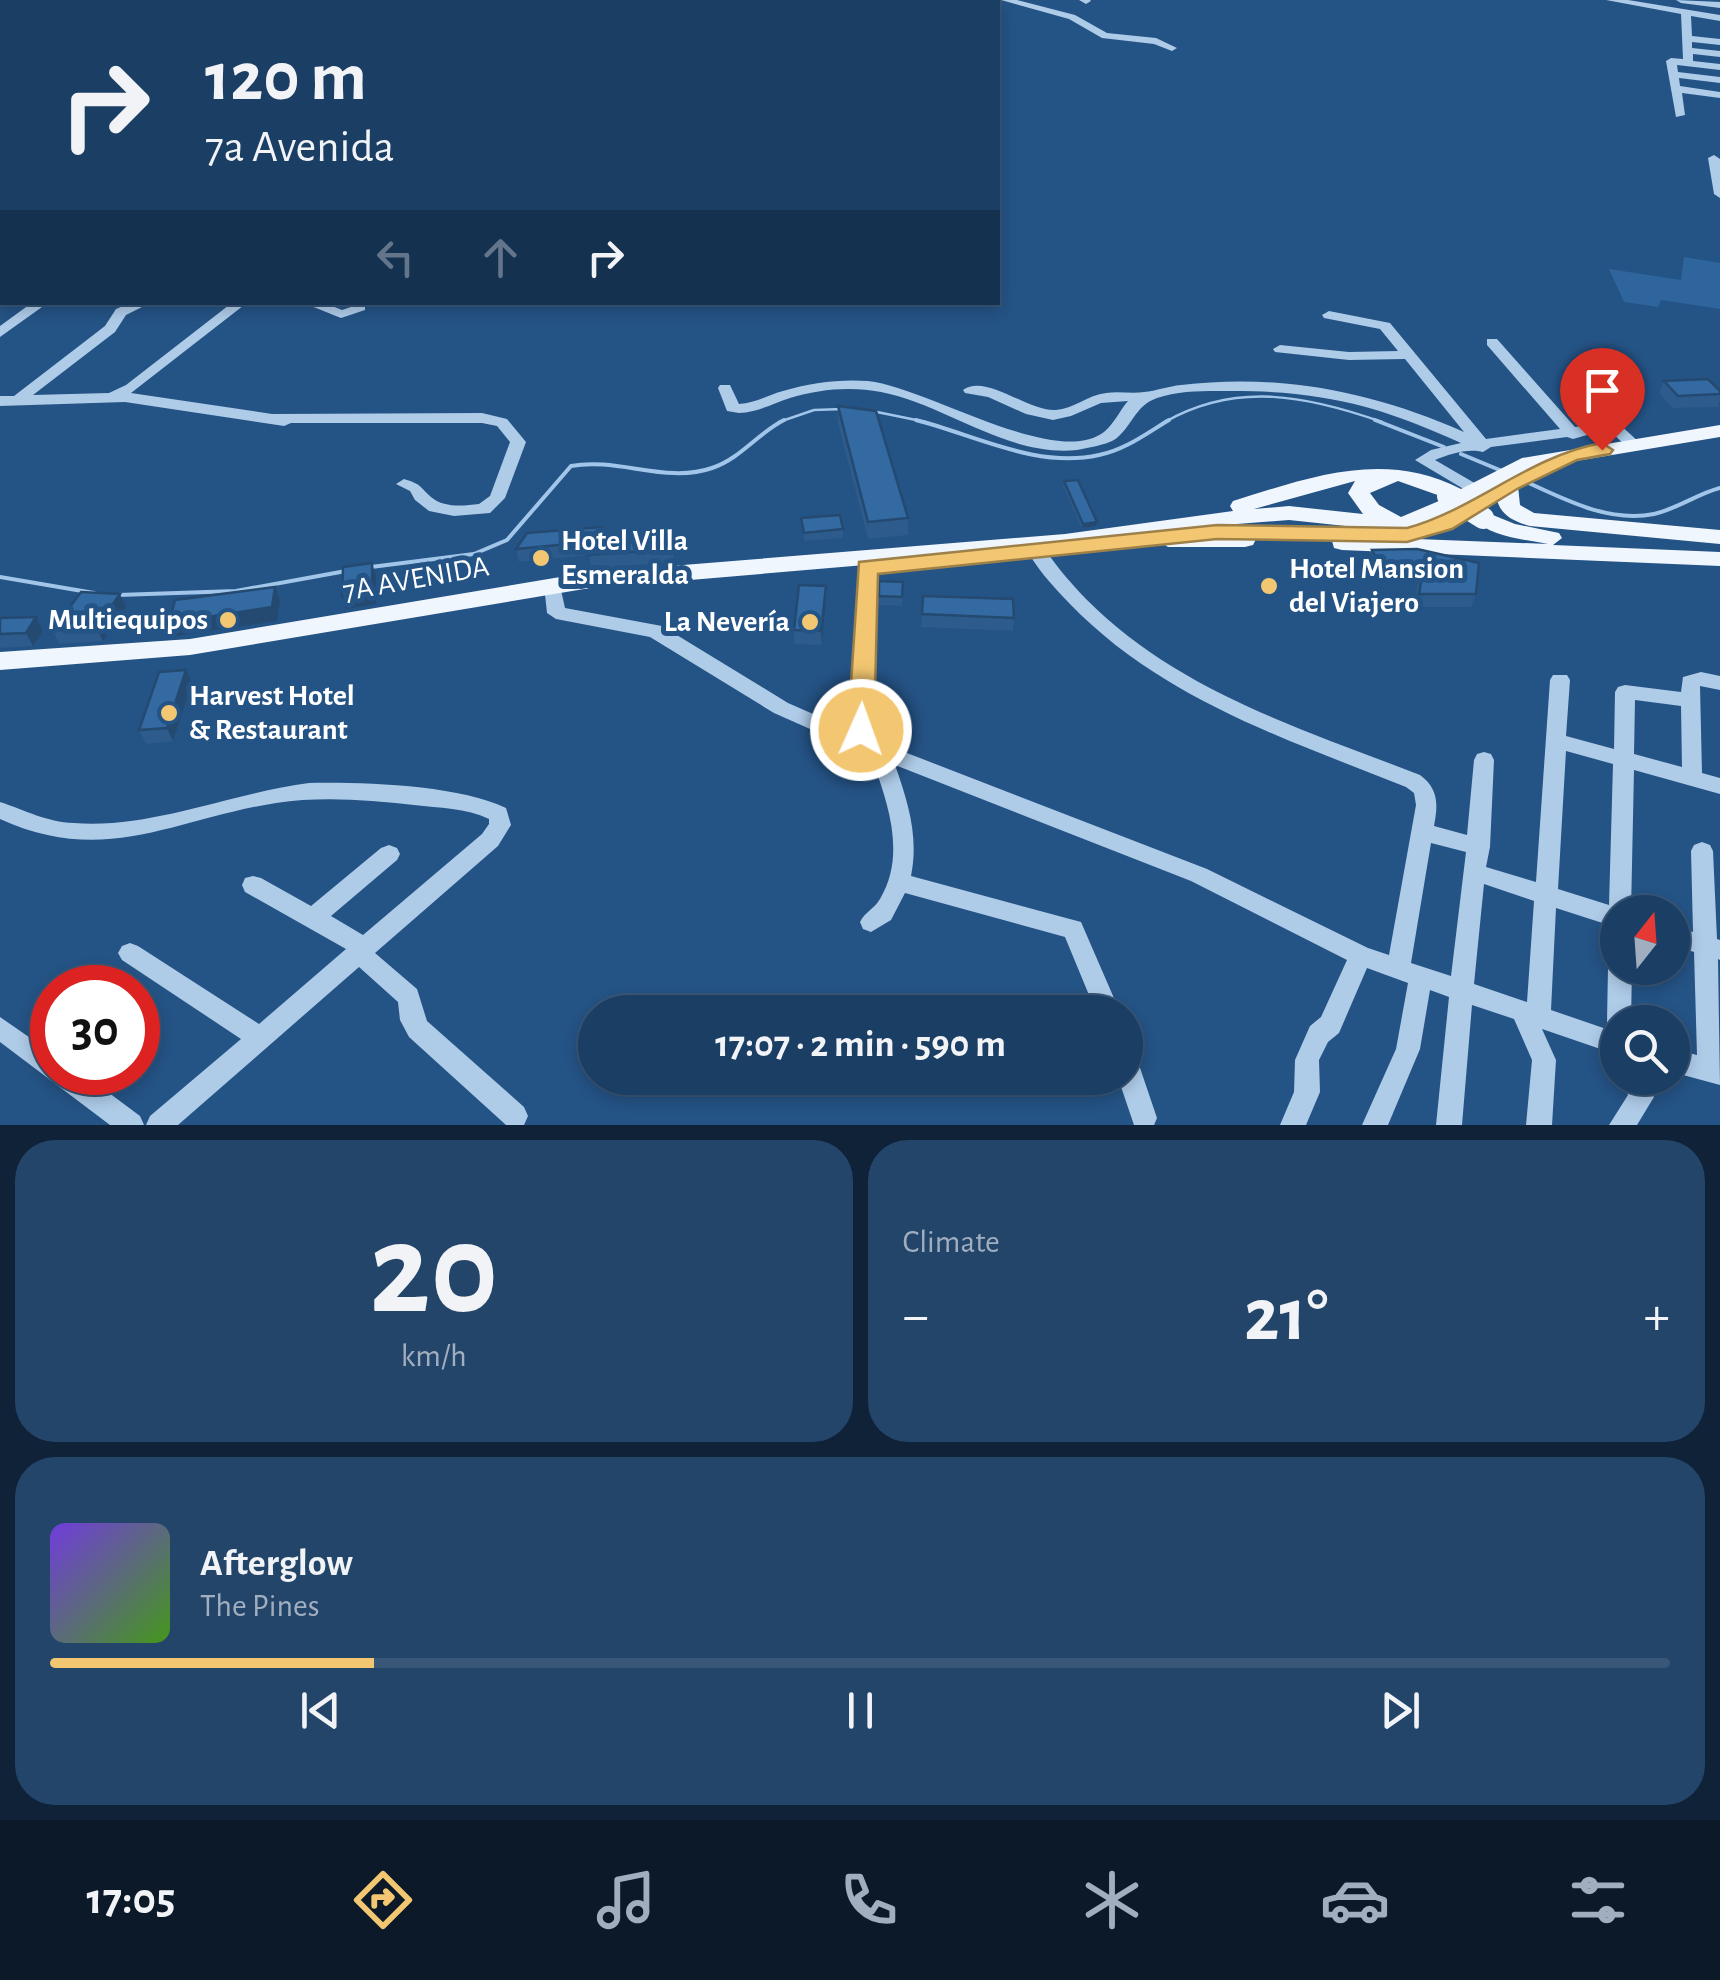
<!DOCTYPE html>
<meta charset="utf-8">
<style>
:root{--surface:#1b3e64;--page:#24456a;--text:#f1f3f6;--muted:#a0aebf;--line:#395778;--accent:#f3c771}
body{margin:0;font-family:"Alegreya Sans",sans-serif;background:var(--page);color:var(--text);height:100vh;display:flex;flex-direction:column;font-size:38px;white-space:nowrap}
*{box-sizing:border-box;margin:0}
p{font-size:32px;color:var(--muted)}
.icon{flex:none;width:55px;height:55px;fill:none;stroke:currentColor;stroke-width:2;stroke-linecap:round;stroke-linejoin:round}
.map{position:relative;height:1125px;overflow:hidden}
.sheet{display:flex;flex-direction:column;gap:15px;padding:15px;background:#0f2237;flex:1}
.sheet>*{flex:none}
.hud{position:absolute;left:0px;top:0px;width:1000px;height:305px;box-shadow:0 5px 15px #0003,0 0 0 2px var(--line);background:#1b3e64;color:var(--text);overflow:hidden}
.needle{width:65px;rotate:17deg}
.buttons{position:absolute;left:1600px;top:895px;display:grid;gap:20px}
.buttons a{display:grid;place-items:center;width:90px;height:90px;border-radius:50%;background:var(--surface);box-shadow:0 5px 15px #0003,0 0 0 2px var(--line);font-size:50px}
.speed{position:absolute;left:30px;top:965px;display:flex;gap:20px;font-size:50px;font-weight:700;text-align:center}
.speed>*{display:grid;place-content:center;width:130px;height:130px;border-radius:50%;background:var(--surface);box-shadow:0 5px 15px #0003,0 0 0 2px var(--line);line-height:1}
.speed .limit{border:15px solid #d22;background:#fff;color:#111}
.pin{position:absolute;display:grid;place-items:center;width:85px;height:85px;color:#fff;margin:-102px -42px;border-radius:50% 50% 50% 0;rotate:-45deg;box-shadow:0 0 10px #0007}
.pin .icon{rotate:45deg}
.me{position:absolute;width:110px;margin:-55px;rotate:2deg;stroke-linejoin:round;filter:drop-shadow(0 0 8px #0008)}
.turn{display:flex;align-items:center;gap:35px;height:210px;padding:0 40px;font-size:45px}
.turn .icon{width:130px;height:130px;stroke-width:2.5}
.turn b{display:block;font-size:70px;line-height:85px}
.lanes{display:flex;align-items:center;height:95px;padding:0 40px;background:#0003;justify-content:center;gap:50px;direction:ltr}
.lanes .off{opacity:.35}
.big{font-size:75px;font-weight:700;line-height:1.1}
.sheet .tile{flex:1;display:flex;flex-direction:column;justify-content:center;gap:15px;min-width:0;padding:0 35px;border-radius:40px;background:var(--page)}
.sheet .dial{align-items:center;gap:0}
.dial b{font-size:130px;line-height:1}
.song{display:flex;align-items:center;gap:30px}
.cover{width:120px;height:120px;border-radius:15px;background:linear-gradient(135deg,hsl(260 70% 55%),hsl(100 70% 35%))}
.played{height:10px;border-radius:5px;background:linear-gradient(90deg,var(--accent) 20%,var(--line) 20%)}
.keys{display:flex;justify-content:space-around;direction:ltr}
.heat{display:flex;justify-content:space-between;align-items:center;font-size:55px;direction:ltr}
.sheet .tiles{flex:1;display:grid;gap:15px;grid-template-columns:1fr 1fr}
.tile:last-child{grid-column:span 2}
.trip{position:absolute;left:578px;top:995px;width:565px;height:100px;border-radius:50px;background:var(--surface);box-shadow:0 5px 15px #0003,0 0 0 2px var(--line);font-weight:700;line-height:100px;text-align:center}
.menu{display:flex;height:160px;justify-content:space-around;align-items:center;background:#0b1928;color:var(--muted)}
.menu .icon{width:70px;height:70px}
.menu .on{color:var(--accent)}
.menu b{font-size:45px;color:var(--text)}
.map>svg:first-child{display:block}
</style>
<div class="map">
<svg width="1720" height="1125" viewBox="0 0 1720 1125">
<rect width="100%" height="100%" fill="#245385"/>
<!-- green -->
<path fill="#2e659d" d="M1684 257 1720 263V309L1661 300 1658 307 1624 302 1609 269 1681 280Z"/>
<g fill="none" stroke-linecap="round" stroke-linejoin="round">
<!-- stream-far1 -->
<path stroke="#a2c6e9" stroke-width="2.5" d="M639 2 644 0
M872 411 926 422
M779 422 814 410 843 409
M1165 422C1237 381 1308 396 1382 422"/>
<!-- stream -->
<path stroke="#a2c6e9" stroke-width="4" d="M916 420C975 435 1037 469 1099 455 1125 450 1147 433 1169 420
M1375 420 1444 447
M1461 454 1502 471
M1511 475C1555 494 1604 524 1654 514 1677 509 1697 494 1720 488
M371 567 474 554 507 540 571 466C618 457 666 484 712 468 740 459 758 433 784 420
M0 577 94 593
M118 595 236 591 346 571"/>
<!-- minor -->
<path fill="#aecbe8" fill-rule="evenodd" d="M416 0H445L441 2H415Z
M487 0H497V2H488Z
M664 0H678L680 2H667Z
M704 0H718L720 2H707Z
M849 0H858L860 2H848Z
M1001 0H1017L1075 15 1107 33 1156 38 1177 48 1172 51 1154 44 1102 38 1069 19Z
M1079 0H1090L1091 1 1086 4Z
M1606 0H1628L1720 15V21L1691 16 1692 36 1720 39V45L1692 42V48L1720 51V57L1693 54V61L1720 64V70L1677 65 1678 72 1720 77V83L1679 78 1680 86 1720 92V98L1682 93 1685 115 1676 117 1666 61 1671 58 1683 59 1681 14Z
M1676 0 1720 2V8L1681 3Z
M0 57H2V63H0Z
M1714 155 1720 159V198L1714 194 1708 158Z
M2 213V222L0 223V214Z
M2 274V282L0 283V275Z
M33 302H49L0 337V326Z
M133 302H152L126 315 115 332 33 395 109 393 126 385 233 302H248L131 393 272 414 482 413 507 419 526 442 505 498 490 513 454 516 429 511 415 500 410 491 396 484 404 479C421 484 419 486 431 497 444 508 463 506 479 504L490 496 510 442 497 426 482 423H291L284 426 125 402 0 406V396H14L105 326 116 309Z
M301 302H322L342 310 351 307V302H365V310L341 318Z
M1329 311 1390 323 1486 439 1560 429 1487 345V339H1497L1575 427 1616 421 1641 444 1639 447H1627L1608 429 1573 439 1567 437 1491 447 1483 452C1468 448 1449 454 1435 460L1478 485 1480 489 1478 493 1472 494 1415 460 1431 450 1461 443C1380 406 1323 391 1233 391 1208 391 1180 390 1157 398 1134 406 1132 428 1114 440 1105 445 1087 448 1077 450 1007 457 947 405 881 392 852 386 818 389 790 398 772 404 758 412 739 413L727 411 718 388 720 385H730L739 404C755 403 768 395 783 391 810 383 839 379 868 381 926 387 1056 469 1104 432 1114 424 1120 410 1128 401L1101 403 1071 416 1053 420 1026 414 988 397 965 393 963 390C986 373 1028 412 1056 410 1073 409 1088 395 1106 393 1119 391 1132 394 1144 392 1156 391 1169 386 1181 385 1281 373 1373 392 1464 432L1405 359 1349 360 1275 352 1273 349 1280 345 1349 352 1398 351 1380 329 1324 318 1322 315Z
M1033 537 1039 539C1052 562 1068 580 1086 599 1177 691 1302 729 1420 775 1439 789 1438 805 1434 826L1467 835 1474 760 1477 754 1484 752 1491 754 1494 760 1490 847 1486 867 1536 882 1550 680 1553 675H1567L1570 680 1566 736 1614 749 1615 692 1618 687 1625 685 1681 692 1683 677 1701 672 1720 676V690L1700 686 1702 773 1720 778V794L1634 770 1631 912H1618V928L1556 908 1551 1010 1618 1033V1055L1542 1029 1556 1060 1552 1125H1526L1532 1060 1514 1019 1472 1005 1462 1125H1436L1449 997 1430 990 1420 1049 1388 1125H1362L1396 1049 1408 983 1367 968 1339 1033 1328 1042 1319 1060 1320 1092 1306 1125H1280L1294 1092 1295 1060 1310 1026 1321 1017 1347 960 1191 881 895 765C908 802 919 837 911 876L1081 922 1120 1012H1096L1065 937 905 893 891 920 871 932 863 929 860 922C865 912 874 909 880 899 907 854 887 801 871 756L774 713 650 637 556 619 547 613 544 585 547 581H559L565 608 662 626 788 703 852 731 858 568 867 562 873 564 876 568 871 729 863 736 1207 869 1368 948 1389 955 1416 805 1414 793 1406 787C1286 739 1162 699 1070 604 1053 586 1034 567 1024 543ZM1635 700 1681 706 1682 767 1634 754ZM1566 751 1613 764 1609 905 1558 889ZM1431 843 1466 852 1451 976 1411 963ZM1484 884 1534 901 1527 1002 1474 984Z
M309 783C364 782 458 785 506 808L511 825 498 846 375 953 417 989 427 1021 524 1107 528 1116 524 1125H506L409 1037 400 1020 398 1002 359 967 178 1125H146L150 1116 241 1039 122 960 118 953 122 946 130 943 138 946 259 1024 346 949 245 892 242 885 245 878 253 876 261 878 311 906 381 848 389 845 397 848 400 854 397 860 331 916 363 935 482 834 489 824V819C466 808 439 808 414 805 368 800 322 796 276 803 174 819 105 867 0 819V802C25 810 46 822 74 823 152 829 231 793 309 783Z
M1702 842 1710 845 1713 851 1717 939 1720 940V960L1718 959 1720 1085 1672 1072V1049L1697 1055 1694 952 1672 945V925L1693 932 1691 851 1694 845Z
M1618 959V968H1632L1631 1022H1618V1032L1610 1030 1607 1022 1608 968 1612 961Z
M0 1017 52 1053V1072H81L140 1116 144 1125H110L0 1042Z
M1125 1047 1134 1051 1137 1059 1157 1118 1154 1125H1134L1118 1078H1125Z
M1621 1078H1646L1654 1097 1637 1125H1609L1628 1095Z"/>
<!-- major -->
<path fill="#f0f6fe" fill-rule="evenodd" d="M1720 425V437L1528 469 1509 480 1518 486 1520 505 1534 513 1720 530V544L1530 526C1508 520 1495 511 1496 487L1457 510 1409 530 1358 527 1365 529 1366 537 1548 544C1522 539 1491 537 1472 518L1475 513 1483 511 1515 524 1559 533 1562 538 1553 545 1720 552V566L1342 550 1334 548 1332 541 1256 539 1253 545 1245 547H1168L1157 540 1168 533H1220L1222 527 1230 525 1355 527 1289 520 1199 527 1065 548 584 589 190 655 0 670V652L190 639 584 573 1065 534 1233 511 1230 506 1233 501C1310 477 1384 449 1461 489L1522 458ZM1355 481 1348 493 1363 514 1289 506 1254 509ZM1398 481 1446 498 1401 517 1379 505 1370 493Z"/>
<!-- major-bridge -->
<path stroke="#f0f6fe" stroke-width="22" d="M1448 496 1483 518"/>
</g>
<!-- wall -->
<path fill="#2d5b8b" d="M1664 381 1720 391V400L1717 407 1672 408 1659 393Z
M838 406 908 518V535L868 539 838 423Z
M1064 481 1096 526 1082 528 1063 486Z
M801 518 843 529V538L804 541Z
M527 533 604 544 672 539 674 562 592 569 589 555 519 562 516 549Z
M1417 549 1476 594 1471 607H1414L1419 577 1375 579 1368 564 1372 550Z
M879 581 903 582 902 606 879 605Z
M923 596 1014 618 1013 631 921 627Z
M826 599 822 645 794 644V630Z
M126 607 103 641 60 644 52 631Z
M0 618 43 631 33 646 0 648Z
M192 683 173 741 146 744 139 730Z"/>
<!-- shaded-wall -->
<path fill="#244a71" d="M1097 522 1096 526 1082 528 1083 524Z
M372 563 376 576V604L346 609 342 596Z
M826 586V599L822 645 821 631Z
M275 587 280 600 277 621 175 636 169 623Z
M120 594 126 607 103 641 96 628Z
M36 617 43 631 33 646 26 633Z
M186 670 192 683 173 741 167 728Z"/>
<!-- building -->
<path fill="#346aa2" stroke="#244a71" stroke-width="2.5" d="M1708 379 1720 391V394L1678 396 1664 381Z
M838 406 876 411 908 518 868 522Z
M1078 480 1097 522 1083 524 1064 481Z
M840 515 843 529 804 533 801 518Z
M602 527V544L672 539V549L589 555 590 542 516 549 527 533Z
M1417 549 1479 563 1476 594H1419L1424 564 1380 565 1372 550Z
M372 563V591L342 596 343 567Z
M879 581 903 582 902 597 879 596Z
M799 585 826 586 821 631 794 630Z
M275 587 272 607 169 623 175 600Z
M81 592 120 594 96 628 52 631Z
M923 596 1013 599 1014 618 922 614Z
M36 617 26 633 0 634V618Z
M186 670 167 728 139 730 159 672Z"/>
<!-- route -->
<path fill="#f3c771" stroke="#9e8149" stroke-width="2.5" d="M1602 443 1613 450 1610 454 1577 460 1517 489 1452 529 1407 542 1217 539 878 574 874 730 861 739 848 730 859 562 1217 525 1407 528C1476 509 1529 456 1602 443Z"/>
<!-- markers -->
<g fill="#f3c771" stroke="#245385" stroke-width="4">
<circle cx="541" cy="558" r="10"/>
<circle cx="1269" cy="586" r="10"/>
<circle cx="228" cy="620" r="10"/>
<circle cx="810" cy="622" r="10"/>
<circle cx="169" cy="713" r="10"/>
</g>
<g text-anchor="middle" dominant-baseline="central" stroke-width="10" stroke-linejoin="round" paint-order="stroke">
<!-- poi labels -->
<g font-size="30" font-weight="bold" fill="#fff" stroke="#245385" text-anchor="start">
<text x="561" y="541">Hotel Villa<tspan x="561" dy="34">Esmeralda</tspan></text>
<text x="1289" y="569">Hotel Mansion<tspan x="1289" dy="34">del Viajero</tspan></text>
<text x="208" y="620" text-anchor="end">Multiequipos</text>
<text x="790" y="622" text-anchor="end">La Nevería</text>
<text x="189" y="696">Harvest Hotel<tspan x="189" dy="34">&amp; Restaurant</tspan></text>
</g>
<!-- street labels -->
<g font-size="30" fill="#fff" stroke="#245385">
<text transform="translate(416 579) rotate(-10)">7A AVENIDA</text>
</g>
</g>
</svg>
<div class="buttons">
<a><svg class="needle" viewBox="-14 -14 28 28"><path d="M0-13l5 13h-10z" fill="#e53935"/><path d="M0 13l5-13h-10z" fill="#a0aebf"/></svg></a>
<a><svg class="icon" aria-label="search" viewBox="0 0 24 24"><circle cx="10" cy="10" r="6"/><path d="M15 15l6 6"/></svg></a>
</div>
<div class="speed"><div class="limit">30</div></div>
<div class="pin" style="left:1602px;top:450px;background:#d93025"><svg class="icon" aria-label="arrive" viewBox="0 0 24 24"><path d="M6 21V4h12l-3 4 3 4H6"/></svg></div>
<svg class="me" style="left:861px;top:730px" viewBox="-20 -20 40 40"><circle r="17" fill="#f3c771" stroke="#fff" stroke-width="3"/><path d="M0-11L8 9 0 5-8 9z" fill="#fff"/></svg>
<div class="trip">17:07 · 2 min · 590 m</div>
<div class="hud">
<div class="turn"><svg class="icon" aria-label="right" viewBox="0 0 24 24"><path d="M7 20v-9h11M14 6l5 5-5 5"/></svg><div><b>120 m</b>7a Avenida</div></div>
<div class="lanes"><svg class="icon off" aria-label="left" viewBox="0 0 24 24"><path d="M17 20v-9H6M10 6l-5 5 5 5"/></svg><svg class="icon off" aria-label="ahead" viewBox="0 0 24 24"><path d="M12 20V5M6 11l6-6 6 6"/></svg><svg class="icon" aria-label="right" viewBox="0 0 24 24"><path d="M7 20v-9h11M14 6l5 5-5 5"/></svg></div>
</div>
</div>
<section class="sheet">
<div class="tiles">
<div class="tile dial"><b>20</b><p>km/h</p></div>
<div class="tile"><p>Climate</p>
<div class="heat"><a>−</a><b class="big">21°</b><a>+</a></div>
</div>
<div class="tile">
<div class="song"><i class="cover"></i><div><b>Afterglow</b><p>The Pines</p></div></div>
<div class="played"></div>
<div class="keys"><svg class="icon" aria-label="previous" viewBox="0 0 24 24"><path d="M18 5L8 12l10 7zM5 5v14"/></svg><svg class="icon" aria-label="pause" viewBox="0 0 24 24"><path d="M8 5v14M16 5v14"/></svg><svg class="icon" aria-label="next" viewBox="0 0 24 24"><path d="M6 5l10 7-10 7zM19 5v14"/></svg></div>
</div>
</div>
</section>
<nav class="menu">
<b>17:05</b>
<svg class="icon on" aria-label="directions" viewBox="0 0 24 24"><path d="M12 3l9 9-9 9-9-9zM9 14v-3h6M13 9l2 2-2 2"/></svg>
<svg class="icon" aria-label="music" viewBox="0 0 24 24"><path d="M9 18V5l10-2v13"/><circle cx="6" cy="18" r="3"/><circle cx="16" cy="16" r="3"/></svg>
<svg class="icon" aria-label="phone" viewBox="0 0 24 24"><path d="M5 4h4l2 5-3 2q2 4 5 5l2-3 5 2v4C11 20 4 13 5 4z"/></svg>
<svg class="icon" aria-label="climate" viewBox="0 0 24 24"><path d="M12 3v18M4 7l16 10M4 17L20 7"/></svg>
<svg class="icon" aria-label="car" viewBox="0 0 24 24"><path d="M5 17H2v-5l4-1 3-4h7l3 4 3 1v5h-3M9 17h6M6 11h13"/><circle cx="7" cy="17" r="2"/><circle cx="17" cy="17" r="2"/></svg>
<svg class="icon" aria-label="filters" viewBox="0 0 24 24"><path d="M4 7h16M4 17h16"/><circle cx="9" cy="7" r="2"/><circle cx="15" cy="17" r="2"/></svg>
</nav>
